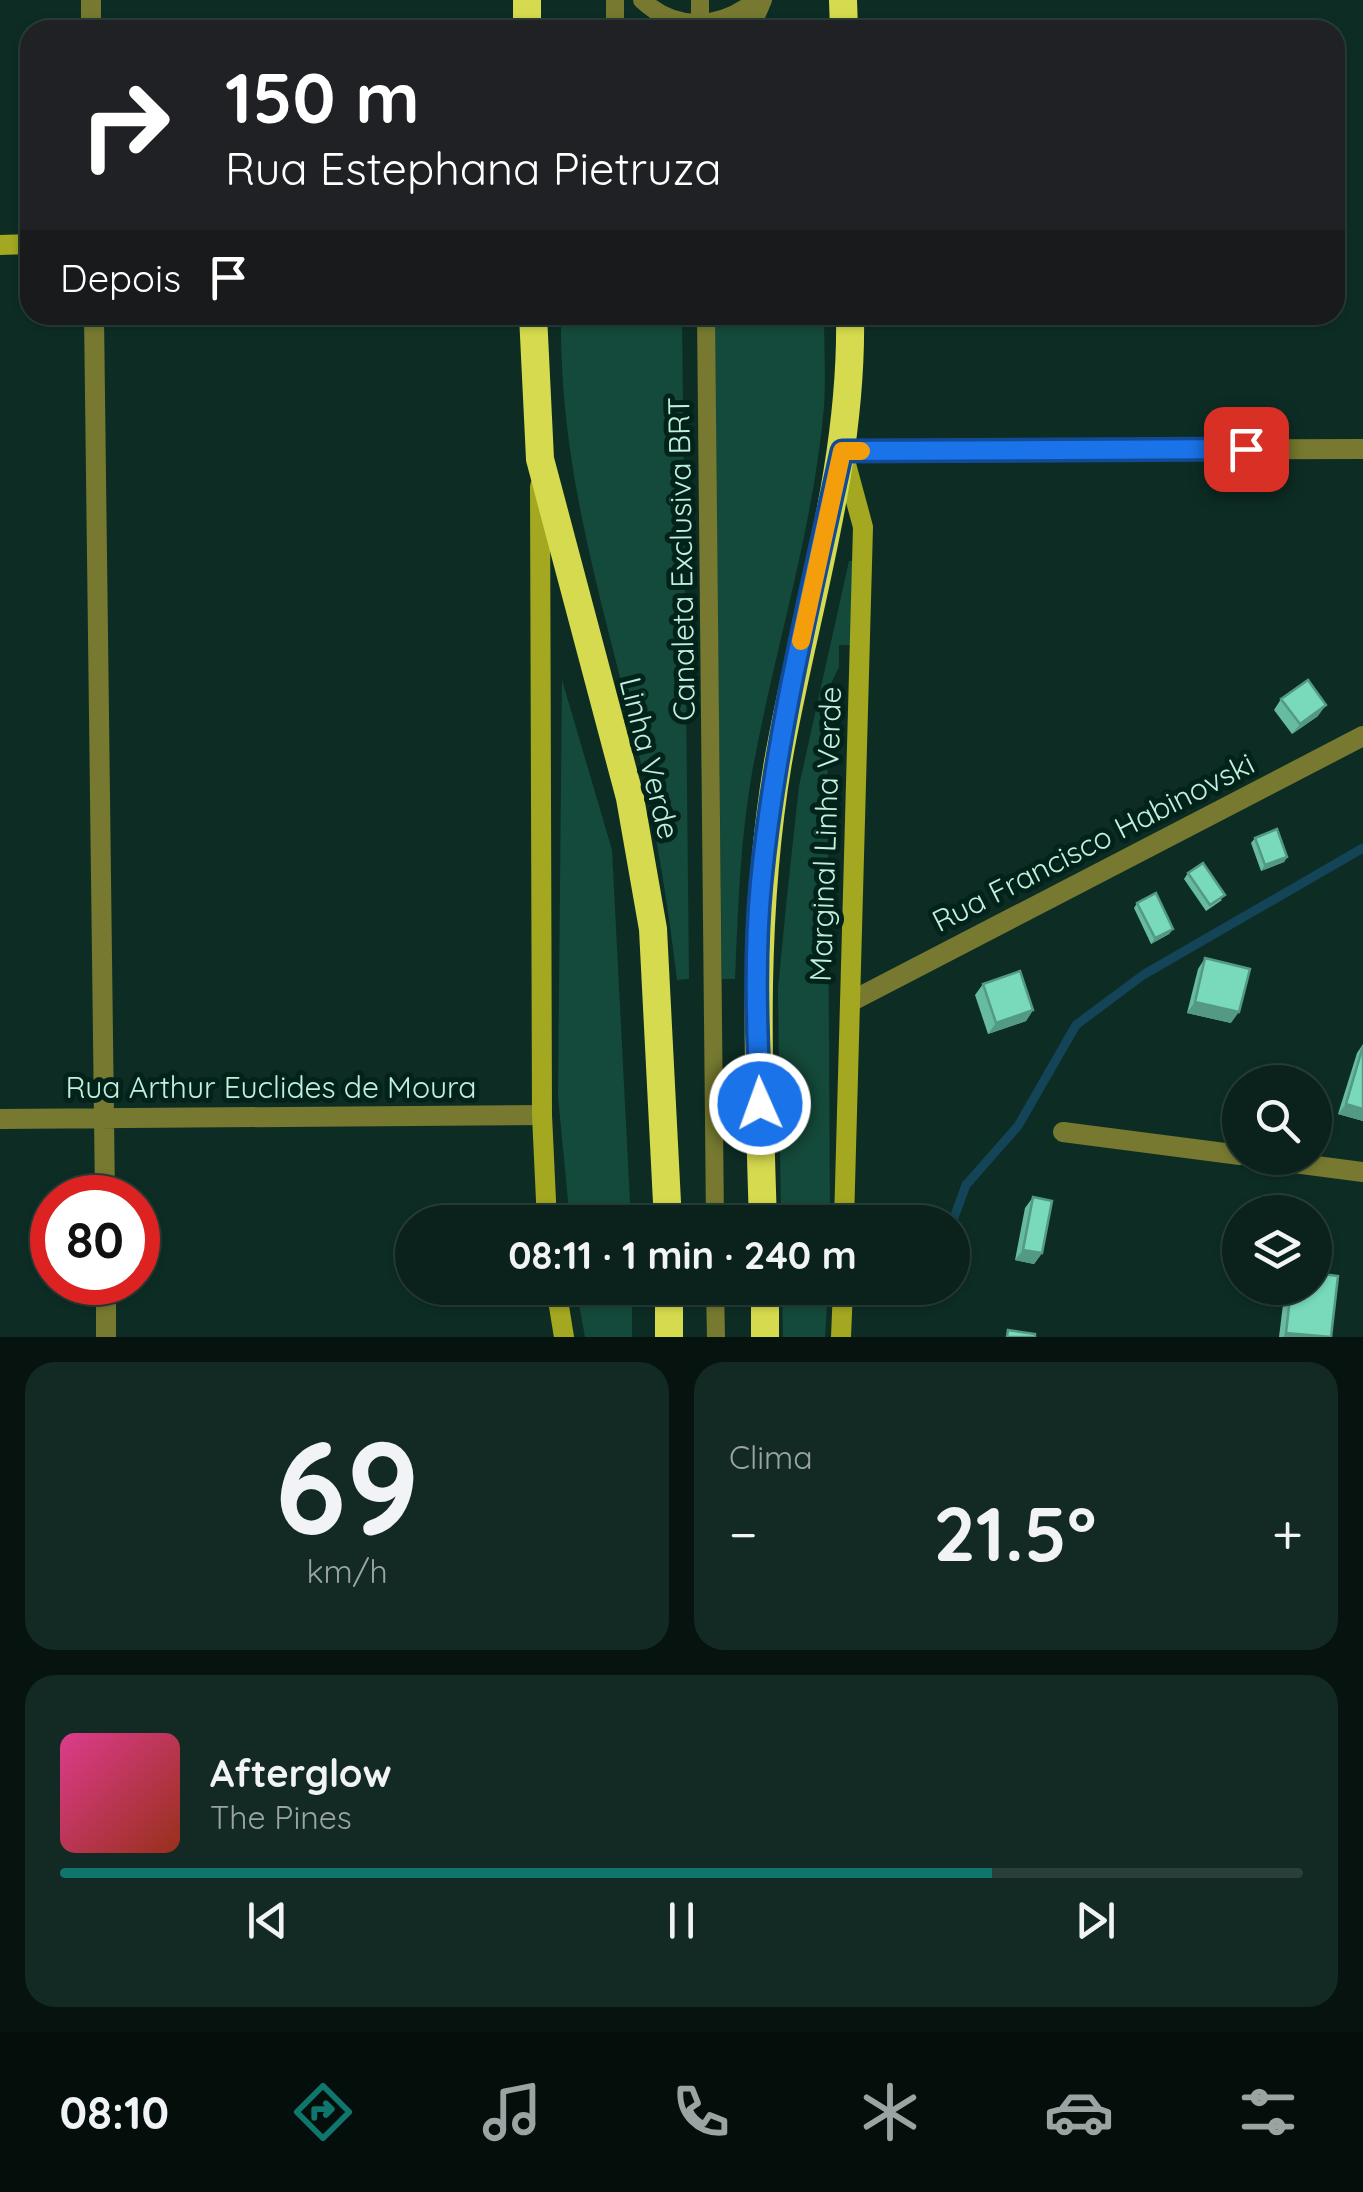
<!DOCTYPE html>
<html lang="pt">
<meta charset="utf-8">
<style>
:root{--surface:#0a221b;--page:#132a24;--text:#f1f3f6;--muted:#99a4a3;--line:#2a3f3a;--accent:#0f766e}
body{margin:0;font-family:Quicksand,sans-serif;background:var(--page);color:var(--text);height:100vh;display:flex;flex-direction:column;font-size:38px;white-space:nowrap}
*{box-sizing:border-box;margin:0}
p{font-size:32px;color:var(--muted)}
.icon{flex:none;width:55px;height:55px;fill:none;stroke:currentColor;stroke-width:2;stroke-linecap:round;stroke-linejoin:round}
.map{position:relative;height:1337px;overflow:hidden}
.details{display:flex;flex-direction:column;gap:25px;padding:25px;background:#06130f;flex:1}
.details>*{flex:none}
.top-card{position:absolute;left:20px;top:20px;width:1325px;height:305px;border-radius:30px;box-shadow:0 2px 8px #0004,0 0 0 2px var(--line);background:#202124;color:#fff;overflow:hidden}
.fabs{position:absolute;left:1222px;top:1065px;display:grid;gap:20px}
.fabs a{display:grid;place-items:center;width:110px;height:110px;border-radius:50%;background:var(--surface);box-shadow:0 2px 8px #0004,0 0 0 2px var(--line);font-size:50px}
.speed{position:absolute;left:30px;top:1175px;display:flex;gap:20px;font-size:50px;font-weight:700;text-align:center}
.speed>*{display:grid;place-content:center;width:130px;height:130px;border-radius:50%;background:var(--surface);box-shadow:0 2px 8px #0004,0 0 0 2px var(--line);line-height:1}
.speed .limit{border:15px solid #d22;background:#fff;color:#111}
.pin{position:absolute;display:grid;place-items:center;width:85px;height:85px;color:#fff;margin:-42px;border-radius:20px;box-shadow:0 5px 15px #0006}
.me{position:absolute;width:110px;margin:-55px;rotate:358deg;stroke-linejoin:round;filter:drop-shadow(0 0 8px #0008)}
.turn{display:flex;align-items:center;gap:35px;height:210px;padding:0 40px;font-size:45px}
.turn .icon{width:130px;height:130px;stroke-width:2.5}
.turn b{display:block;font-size:70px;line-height:85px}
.then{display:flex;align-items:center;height:95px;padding:0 40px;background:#0003;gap:20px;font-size:38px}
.big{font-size:75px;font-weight:700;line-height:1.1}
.details .card{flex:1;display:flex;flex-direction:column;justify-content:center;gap:15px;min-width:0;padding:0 35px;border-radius:30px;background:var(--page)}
.details .dial{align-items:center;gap:0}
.dial b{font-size:130px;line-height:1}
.song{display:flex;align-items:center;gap:30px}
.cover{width:120px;height:120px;border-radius:15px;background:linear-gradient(135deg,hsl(330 70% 55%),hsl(10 70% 35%))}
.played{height:10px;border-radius:5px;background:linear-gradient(90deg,var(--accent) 75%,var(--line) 75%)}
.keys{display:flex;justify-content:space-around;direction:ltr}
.heat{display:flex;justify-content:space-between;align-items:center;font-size:55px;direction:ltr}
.details .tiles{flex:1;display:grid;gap:25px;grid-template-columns:1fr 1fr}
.card:last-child{grid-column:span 2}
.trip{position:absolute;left:395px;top:1205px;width:575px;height:100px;border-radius:50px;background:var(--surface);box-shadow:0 2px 8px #0004,0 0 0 2px var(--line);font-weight:700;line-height:100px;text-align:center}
.tabs{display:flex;height:160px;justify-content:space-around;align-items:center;background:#040e0b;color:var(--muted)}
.tabs .icon{width:70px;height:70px}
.tabs .current{color:var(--accent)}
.tabs b{font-size:45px;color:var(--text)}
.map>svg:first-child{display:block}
</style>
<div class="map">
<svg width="1363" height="1337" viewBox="0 0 1363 1337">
<rect width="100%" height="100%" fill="#0d2d24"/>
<!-- green -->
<path fill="#144a3b" d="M561 315H682L689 979 677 980C668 904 656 830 639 755 604 604 559 474 561 315Z
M714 315H824C824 345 826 376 824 407 813 531 774 651 752 773 740 841 738 910 735 979H722Z
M849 561H854V645H839V667L827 692 830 1222H781L778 989 786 906 799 786Z
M562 680 612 850 631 1222H570L558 1096Z
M576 1288H632V1337H585Z
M782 1288H828L825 1337H783Z"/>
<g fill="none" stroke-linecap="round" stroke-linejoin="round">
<!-- stream -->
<path stroke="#134458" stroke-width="9" d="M952 1223 966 1185 1018 1126 1076 1025 1143 975 1363 848"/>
<!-- service -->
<path stroke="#76792f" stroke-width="18" d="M642 0C676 32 721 29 756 0
M700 0V30
M615 30V0
M750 30 763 0
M706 315 715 1222
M715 1288 716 1337"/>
<!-- minor -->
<path stroke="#76792f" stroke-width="20" d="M91 0V30
M94 315 105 1198
M843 451 1363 449
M850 1002 1363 736
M0 1119 542 1115
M1063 1132 1240 1155
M1256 1158 1363 1172
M106 1282V1337"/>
<!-- secondary -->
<path stroke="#a4a720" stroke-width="20" d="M0 245 30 244
M843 453 863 527 844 1222
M540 486 542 1115 547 1222
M556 1288 564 1337
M841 1337 843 1288"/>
<!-- trunk -->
<path stroke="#d6da4e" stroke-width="28" d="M527 0V30
M843 0 844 30
M533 315 540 459 630 798 653 929 668 1222
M763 1222C758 1067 752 916 778 762 804 614 853 467 850 315
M669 1288V1337
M765 1288V1337"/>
</g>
<!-- wall -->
<path fill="#67bba1" d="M1281 699 1318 716 1292 734 1274 710Z
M1255 838 1287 857 1284 862 1261 871 1251 843Z
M1188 873 1222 900 1206 911 1184 879Z
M1137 903 1173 929 1169 934 1151 944 1134 908Z
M1205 958 1231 1023 1187 1013 1198 969Z
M983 984 1033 1010 1026 1021 988 1034 975 995Z
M1363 1044V1121L1338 1114 1357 1053Z
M1033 1197 1042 1253 1034 1264 1015 1260 1025 1208Z
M1285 1288H1315L1331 1337H1279Z"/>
<!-- shaded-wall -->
<path fill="#549983" d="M1326 705 1318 716 1292 734 1300 724Z
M1287 857 1284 862 1261 871 1265 865Z
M1173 929 1169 934 1151 944 1155 938Z
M1195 1002 1239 1012 1231 1023 1187 1013Z
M1033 1010 1026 1021 988 1034 996 1023Z
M1346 1104 1363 1109V1121L1338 1114Z
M1023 1250 1042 1253 1034 1264 1015 1260Z
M1286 1333 1323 1337H1283Z"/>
<!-- building -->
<path fill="#78dabb" stroke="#549983" stroke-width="2.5" d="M1308 680 1326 705 1300 724 1281 699Z
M1277 829 1287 857 1265 865 1255 838Z
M1203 863 1225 895 1210 905 1188 873Z
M1156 893 1173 929 1155 938 1137 903Z
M1205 958 1250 969 1239 1012 1195 1002Z
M1020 971 1033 1010 996 1023 983 984Z
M1363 1046V1109L1346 1104Z
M1033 1197 1052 1201 1042 1253 1023 1250Z
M1315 1273 1338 1276 1331 1337 1286 1333 1291 1288H1315Z
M1008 1330 1035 1334V1337H1007Z"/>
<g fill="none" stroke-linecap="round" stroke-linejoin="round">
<!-- route casing -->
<g stroke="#114b97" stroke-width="25">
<path id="route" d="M760 1104C757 1030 754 957 761 883 775 738 811 593 842 451L1246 449"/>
</g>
<!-- route -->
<use href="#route" stroke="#1a73e8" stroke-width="18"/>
<!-- slow -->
<path stroke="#f59e0b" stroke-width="18" d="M801 641 842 451H861"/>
</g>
<g text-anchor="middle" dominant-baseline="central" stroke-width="10" stroke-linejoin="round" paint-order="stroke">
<!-- street labels -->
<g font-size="30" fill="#c2f0df" stroke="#03231a">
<text transform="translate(681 559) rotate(-91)">Canaleta Exclusiva BRT</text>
<text transform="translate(650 758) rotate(76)">Linha Verde</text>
<text transform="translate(825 834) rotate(-88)">Marginal Linha Verde</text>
<text transform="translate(1093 842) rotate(-27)">Rua Francisco Habinovski</text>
<text x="271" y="1087">Rua Arthur Euclides de Moura</text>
</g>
</g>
</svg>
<div class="fabs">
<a><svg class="icon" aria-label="search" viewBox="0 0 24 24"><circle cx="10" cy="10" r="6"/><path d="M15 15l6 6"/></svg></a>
<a><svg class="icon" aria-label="layers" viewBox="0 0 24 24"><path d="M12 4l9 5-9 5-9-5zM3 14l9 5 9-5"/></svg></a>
</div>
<div class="speed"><div class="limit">80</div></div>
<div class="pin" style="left:1246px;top:449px;background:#d93025"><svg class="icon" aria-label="arrive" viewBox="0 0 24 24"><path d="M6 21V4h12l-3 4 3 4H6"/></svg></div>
<svg class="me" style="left:760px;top:1104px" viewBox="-20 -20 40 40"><circle r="17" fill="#1a73e8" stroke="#fff" stroke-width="3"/><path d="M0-11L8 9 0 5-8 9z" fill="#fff"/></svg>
<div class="trip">08:11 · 1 min · 240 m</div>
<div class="top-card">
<div class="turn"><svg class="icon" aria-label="right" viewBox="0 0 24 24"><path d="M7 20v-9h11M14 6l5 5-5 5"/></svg><div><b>150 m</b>Rua Estephana Pietruza</div></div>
<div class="then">Depois<svg class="icon" aria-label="arrive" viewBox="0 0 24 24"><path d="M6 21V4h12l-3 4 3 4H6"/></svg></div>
</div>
</div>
<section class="details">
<div class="tiles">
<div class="card dial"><b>69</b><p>km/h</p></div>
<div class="card"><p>Clima</p>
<div class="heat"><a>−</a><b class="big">21.5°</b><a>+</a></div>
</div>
<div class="card">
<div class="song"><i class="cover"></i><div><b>Afterglow</b><p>The Pines</p></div></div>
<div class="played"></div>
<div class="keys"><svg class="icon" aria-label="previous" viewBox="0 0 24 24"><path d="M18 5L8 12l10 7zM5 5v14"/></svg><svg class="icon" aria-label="pause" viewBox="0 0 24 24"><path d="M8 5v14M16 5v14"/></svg><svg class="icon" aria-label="next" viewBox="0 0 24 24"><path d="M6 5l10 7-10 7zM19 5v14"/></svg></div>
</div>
</div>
</section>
<nav class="tabs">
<b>08:10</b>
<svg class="icon current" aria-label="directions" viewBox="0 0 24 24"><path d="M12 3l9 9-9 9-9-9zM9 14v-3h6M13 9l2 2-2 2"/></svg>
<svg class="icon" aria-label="music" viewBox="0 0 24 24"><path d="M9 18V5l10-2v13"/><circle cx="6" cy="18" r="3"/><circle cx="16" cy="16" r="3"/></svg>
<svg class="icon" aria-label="phone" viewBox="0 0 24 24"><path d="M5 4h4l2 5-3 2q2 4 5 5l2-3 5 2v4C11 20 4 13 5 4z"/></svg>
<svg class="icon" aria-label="climate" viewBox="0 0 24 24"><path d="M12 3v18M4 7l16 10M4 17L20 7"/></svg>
<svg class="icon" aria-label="car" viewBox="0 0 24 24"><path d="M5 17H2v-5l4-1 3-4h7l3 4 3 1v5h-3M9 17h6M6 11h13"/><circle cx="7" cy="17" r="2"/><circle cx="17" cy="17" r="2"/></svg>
<svg class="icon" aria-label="filters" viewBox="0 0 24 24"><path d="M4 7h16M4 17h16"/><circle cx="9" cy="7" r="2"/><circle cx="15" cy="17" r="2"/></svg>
</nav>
